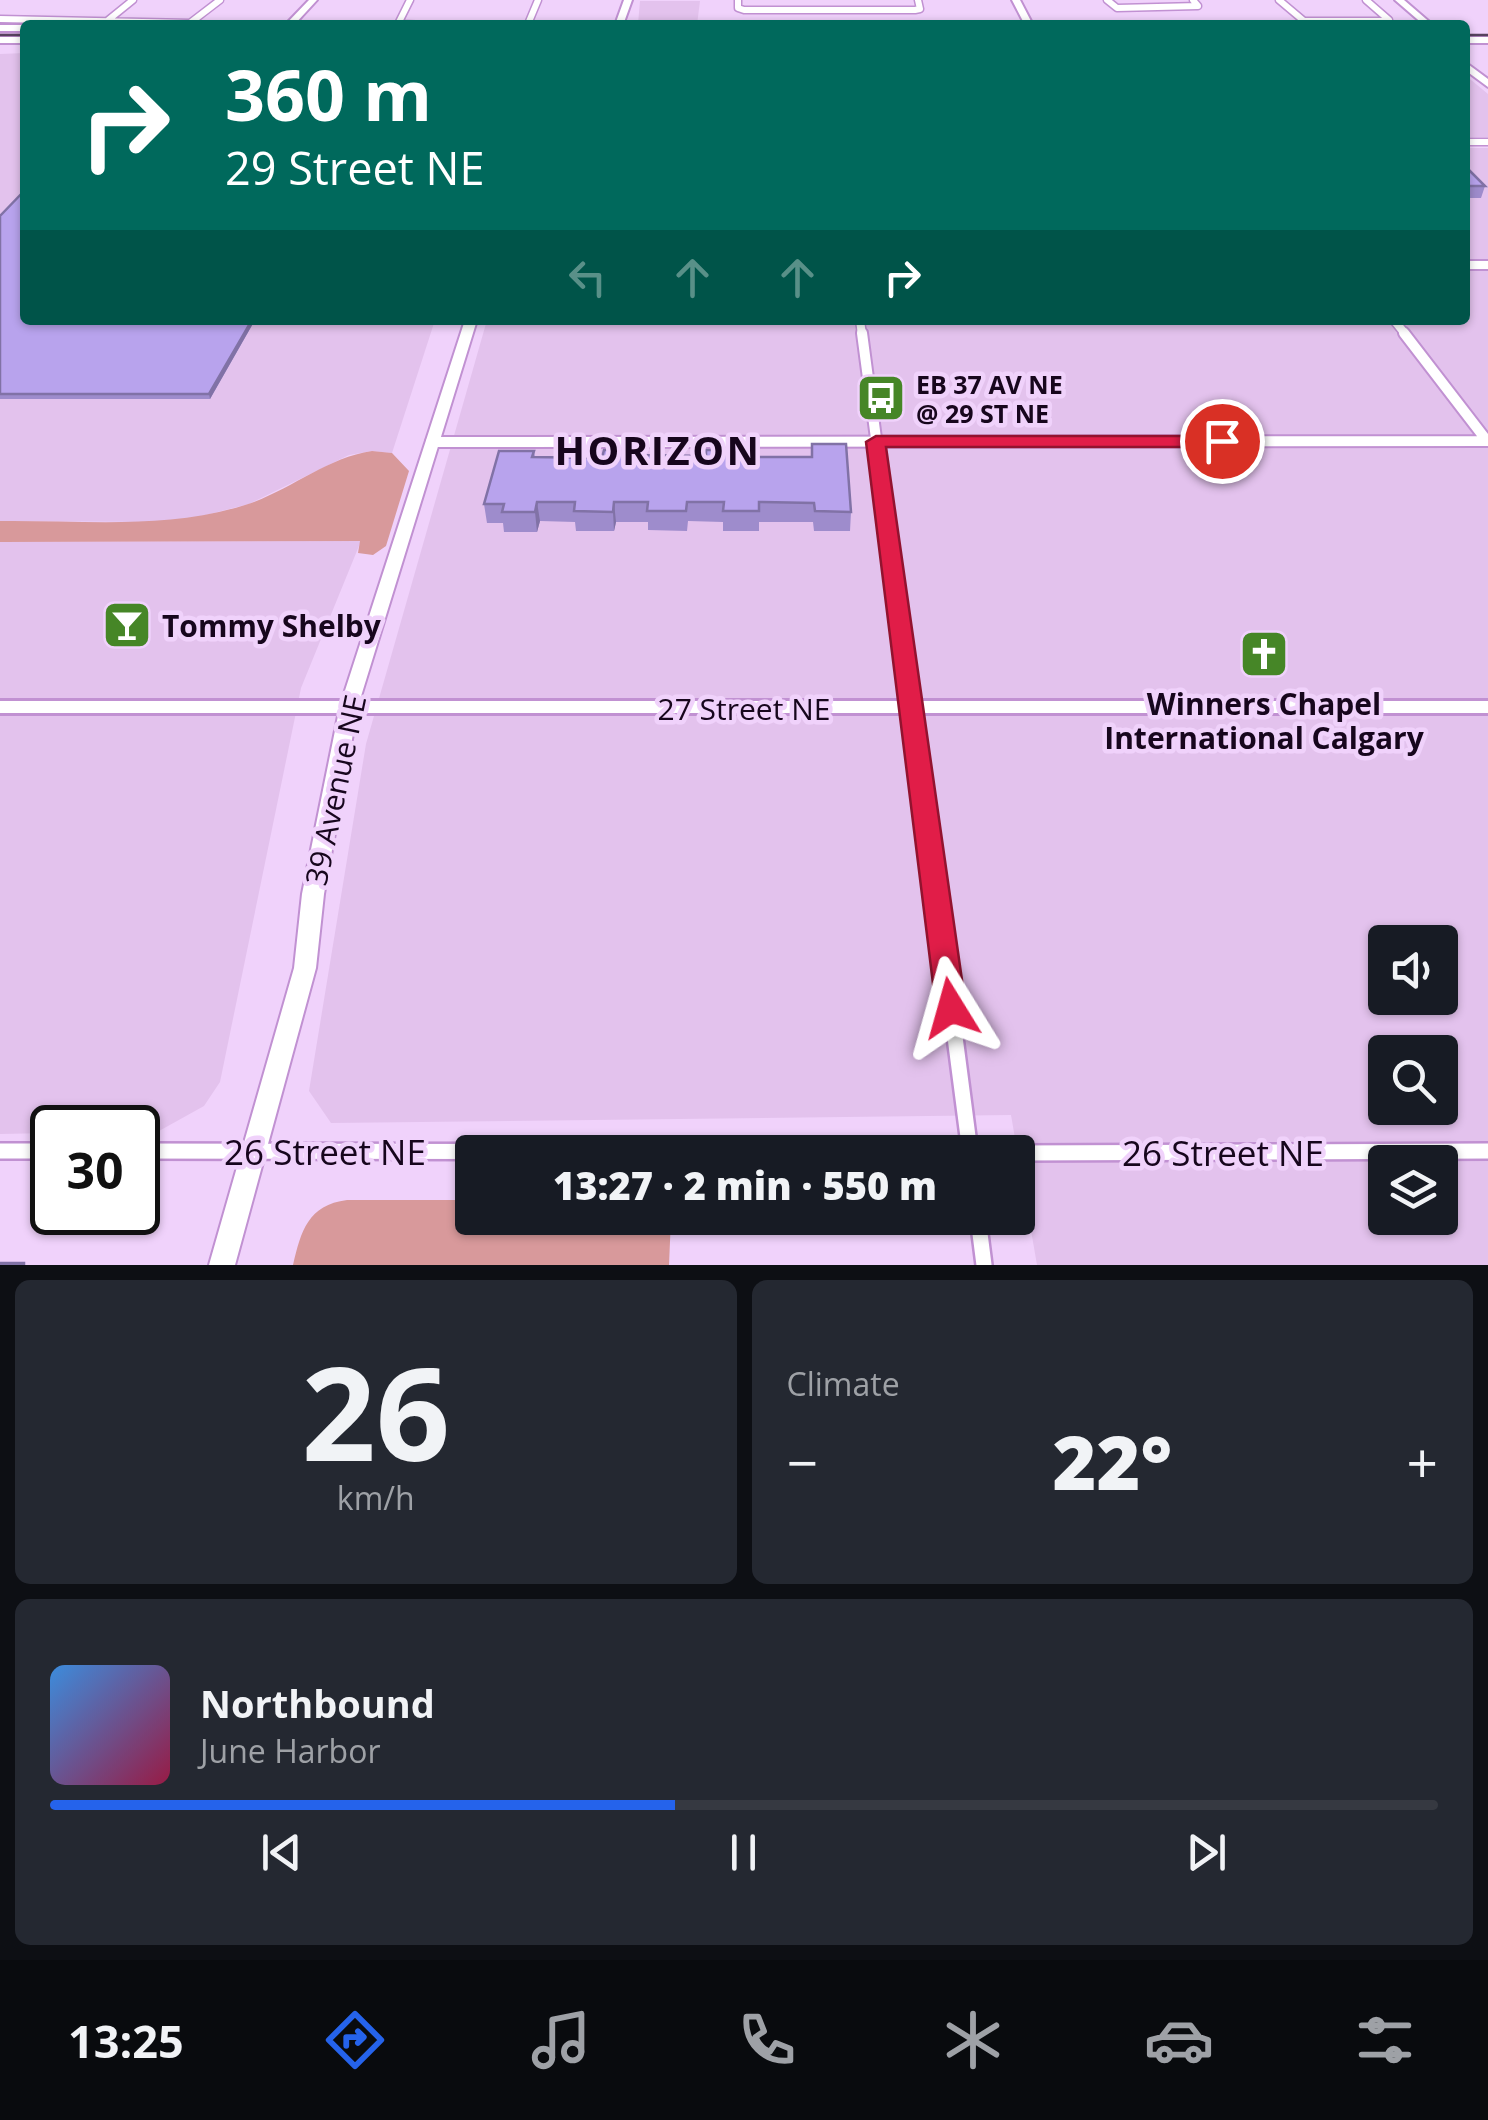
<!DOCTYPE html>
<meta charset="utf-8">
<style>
:root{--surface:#171b24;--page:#242831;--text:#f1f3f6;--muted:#9ea1a6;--line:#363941;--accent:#2563eb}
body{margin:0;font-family:"Open Sans",sans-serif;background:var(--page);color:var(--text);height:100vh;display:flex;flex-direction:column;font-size:38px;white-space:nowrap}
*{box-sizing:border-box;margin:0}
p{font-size:32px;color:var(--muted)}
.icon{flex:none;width:55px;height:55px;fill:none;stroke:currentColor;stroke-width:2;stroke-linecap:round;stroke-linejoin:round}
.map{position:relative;height:1265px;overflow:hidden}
.details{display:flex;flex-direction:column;gap:15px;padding:15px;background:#0d0f14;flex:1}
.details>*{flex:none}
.guide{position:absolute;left:20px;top:20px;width:1450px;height:305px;border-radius:10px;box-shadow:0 2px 8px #0004;background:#00695c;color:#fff;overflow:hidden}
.fabs{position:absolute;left:1368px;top:925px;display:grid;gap:20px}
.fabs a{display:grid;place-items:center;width:90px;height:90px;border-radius:10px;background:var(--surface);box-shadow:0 2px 8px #0004;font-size:50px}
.speed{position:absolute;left:30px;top:1105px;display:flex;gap:20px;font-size:50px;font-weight:700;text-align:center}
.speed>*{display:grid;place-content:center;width:130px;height:130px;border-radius:50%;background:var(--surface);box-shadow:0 2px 8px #0004;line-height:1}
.speed .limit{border:5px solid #111;border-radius:15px;background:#fff;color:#111}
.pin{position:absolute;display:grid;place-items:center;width:85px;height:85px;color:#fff;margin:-42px;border:5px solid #fff;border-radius:50%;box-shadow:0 2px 10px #0007}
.me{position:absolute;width:110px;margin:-55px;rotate:352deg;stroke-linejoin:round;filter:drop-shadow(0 0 8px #0008)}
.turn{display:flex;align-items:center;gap:35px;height:210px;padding:0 40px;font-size:45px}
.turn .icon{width:130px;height:130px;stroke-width:2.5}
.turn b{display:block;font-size:70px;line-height:85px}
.lanes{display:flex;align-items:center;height:95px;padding:0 40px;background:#0003;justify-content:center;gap:50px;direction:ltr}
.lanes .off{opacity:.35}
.big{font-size:75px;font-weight:800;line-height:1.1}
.details .tile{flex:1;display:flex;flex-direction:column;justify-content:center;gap:15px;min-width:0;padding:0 35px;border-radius:15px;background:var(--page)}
.details .dial{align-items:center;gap:0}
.dial b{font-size:130px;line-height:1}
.song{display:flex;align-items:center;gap:30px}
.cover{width:120px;height:120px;border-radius:15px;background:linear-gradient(135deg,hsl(210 70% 55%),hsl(340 70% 35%))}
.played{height:10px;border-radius:5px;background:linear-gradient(90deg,var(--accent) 45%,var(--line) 45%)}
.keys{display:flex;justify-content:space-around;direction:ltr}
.heat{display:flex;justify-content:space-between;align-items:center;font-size:55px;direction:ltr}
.details .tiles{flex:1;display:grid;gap:15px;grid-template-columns:1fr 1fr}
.tile:last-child{grid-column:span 2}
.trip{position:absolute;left:455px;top:1135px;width:580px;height:100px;border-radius:10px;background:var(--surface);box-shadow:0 2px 8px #0004;font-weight:800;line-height:100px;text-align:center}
.menu{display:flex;height:160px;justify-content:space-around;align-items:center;background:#090b0e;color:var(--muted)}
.menu .icon{width:70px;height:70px}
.menu .current{color:var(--accent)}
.menu b{font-size:45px;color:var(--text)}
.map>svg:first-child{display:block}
</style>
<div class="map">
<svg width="1488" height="1265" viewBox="0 0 1488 1265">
<rect width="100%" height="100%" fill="#f0d2fb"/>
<!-- built -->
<path fill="#e3c2ed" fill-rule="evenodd" d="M640 1H700L697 25 638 24Z
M25 53V320H435L392 453 372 451 349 455 249 504 198 517 154 522 0 521V54Z
M1465 75 1488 94V137H1465Z
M1465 148H1488V1265H1037L1011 1115 331 1123 309 1091 366 744 487 320H1465ZM1385 942H1440V998H1385ZM1385 1052H1440V1108H1385ZM1385 1162H1440V1218H1385Z
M361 541 301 688 220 1082 204 1106 159 1131 52 1128V1133L0 1134V542Z"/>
<!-- green -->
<path fill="#d8999b" d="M372 451 392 453 409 471 386 546 373 555 358 553 360 541 0 542V521C83 520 165 530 245 505 290 491 325 458 372 451Z
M347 1200H472V1218H671L669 1265H293C301 1231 308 1205 347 1200Z"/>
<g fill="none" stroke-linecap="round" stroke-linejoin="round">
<!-- street-far4 casing -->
<g stroke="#c191d2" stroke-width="9">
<path id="street-far4" d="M410 0 398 24 434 25
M738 0V8L744 10H915L920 9 918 0
M1107 0 1117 8 1198 6 1193 0
M1279 0 1304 21H1386
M1366 0 1389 20 1386 21
M0 19 190 23 220 0
M107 21 133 0
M524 25 528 24 538 0
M1465 142H1488"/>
</g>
<!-- street-far3 casing -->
<g stroke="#c191d2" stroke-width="11">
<path id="street-far3" d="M860 320 862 335
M1394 320 1406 335"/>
</g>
<!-- street-far2 casing -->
<g stroke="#c191d2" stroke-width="14">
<path id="street-far2" d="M862 333 894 574
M1404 333 1487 441
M431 442 1488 441"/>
</g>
<!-- street-far1 casing -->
<g stroke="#c191d2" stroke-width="18">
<path id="street-far1" d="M893 572 934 878
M0 707H1488"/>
</g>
<!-- street casing -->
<g stroke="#c191d2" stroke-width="20">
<path id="street" d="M934 876 970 1152
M0 1151H52
M138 1151 872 1152
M1018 1153 1488 1151
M978 1218 984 1265"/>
</g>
<!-- secondary casing -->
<g stroke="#c191d2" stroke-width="4">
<path id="secondary" d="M309 0H317L294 25H285Z
M624 0H632L623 25H615Z
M1012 0H1020L1033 25H1025Z
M1395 0H1404L1433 25H1424Z
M0 37H25V43H0Z
M1465 37H1488V43H1465Z
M1465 62 1488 79V87L1465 70Z
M1465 261H1488V269H1465Z
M465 320H477L358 706 324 894 316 968 235 1265H209L294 968 302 894 340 706Z"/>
</g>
<!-- primary casing -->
<g stroke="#c191d2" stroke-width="5">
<path id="primary" d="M0 25H25V31H0Z"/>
</g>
<!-- street-far4 -->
<use href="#street-far4" stroke="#fff" stroke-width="6"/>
<!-- street-far3 -->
<use href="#street-far3" stroke="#fff" stroke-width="8"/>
<!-- street-far2 -->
<use href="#street-far2" stroke="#fff" stroke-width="10"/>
<!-- street-far1 -->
<use href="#street-far1" stroke="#fff" stroke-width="12"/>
<!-- street -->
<use href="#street" stroke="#fff" stroke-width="15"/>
<!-- secondary -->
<use href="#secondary" fill="#fff" fill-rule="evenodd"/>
<!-- primary -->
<use href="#primary" fill="#fff" fill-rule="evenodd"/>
<!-- tram -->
<path stroke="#57425e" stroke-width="2.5" d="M0 35H25
M1465 35H1488"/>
</g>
<!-- wall -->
<path fill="#9e8ccc" d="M1465 166 1485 186 1481 198H1465Z
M0 216 25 320H255L210 399H0Z
M812 444 851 512 850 531H814L813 522H759V531H723V522L688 521 687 531 648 530V522H616L614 531H576L575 522 540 521 537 532H504L503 523H487L484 504 534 451 535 457 602 458 640 450V455L811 457Z"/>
<!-- shaded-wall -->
<path fill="#8172a6" d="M252 320H255L210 399 209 394Z
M537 502 540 521 537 532 535 512Z
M614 502 616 522 614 531 613 512Z"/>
<!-- building -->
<path fill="#b8a3ed" stroke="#8172a6" stroke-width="2.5" d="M1465 166 1485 186H1465Z
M25 190V320H252L209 394H0V216Z
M812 444H846L851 512 815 511 814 503 759 502V511H723L724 502H687L686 511H647L648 502H614L613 512 574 511 575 502H537L535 512H502L504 504H484L499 451H534L532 457 602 458 604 450H640L639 455 706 456V450H742V457H812Z
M0 1263H24V1265H0Z"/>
<!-- route -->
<path fill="#e11d48" stroke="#92132f" stroke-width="2.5" d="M876 436H1222L1232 441 1222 447H886L966 1008 961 1017 951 1021 940 1017 936 1008 866 442Z"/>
<!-- icons -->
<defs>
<g id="bus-square" transform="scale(2.5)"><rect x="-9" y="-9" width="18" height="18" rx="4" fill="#468627" stroke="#f0d2fb"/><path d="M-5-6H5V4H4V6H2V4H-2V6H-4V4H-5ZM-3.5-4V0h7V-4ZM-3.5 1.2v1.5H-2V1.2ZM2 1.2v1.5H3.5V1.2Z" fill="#fff"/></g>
<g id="bar-square" transform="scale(2.5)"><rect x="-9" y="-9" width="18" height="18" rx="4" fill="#468627" stroke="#f0d2fb"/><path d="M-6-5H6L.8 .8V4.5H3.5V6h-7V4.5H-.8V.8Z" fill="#fff"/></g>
<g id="church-square" transform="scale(2.5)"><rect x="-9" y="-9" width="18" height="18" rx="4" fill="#468627" stroke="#f0d2fb"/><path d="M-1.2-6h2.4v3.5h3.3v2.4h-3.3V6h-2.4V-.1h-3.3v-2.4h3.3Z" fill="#fff"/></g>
</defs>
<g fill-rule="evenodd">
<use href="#bus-square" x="881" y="398"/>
<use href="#bar-square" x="127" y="625"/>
<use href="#church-square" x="1264" y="654"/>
</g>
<g text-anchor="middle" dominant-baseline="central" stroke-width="9" stroke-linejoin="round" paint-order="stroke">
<!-- far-poi labels -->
<g font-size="25" font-weight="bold" fill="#17061d" stroke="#f0d2fb" text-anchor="start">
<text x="916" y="384">EB 37 AV NE<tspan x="916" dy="29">@ 29 ST NE</tspan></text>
</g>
<!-- poi labels -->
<g font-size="30" font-weight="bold" fill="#17061d" stroke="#f0d2fb" text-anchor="start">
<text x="162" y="625">Tommy Shelby</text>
<text x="1264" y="703" text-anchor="middle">Winners Chapel<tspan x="1264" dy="34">International Calgary</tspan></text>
</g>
<!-- street labels -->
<g font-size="30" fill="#17061d" stroke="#f0d2fb">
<text x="744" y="708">27 Street NE</text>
<text transform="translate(335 790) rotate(-78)">39 Avenue NE</text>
</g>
<!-- near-street labels -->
<g font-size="35" fill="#17061d" stroke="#f0d2fb">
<text x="325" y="1151">26 Street NE</text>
<text x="1223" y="1152">26 Street NE</text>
</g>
<!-- district labels -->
<g font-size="40" font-weight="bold" letter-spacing="2.5" fill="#17061d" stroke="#f0d2fb">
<text x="658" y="449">HORIZON</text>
</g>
</g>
</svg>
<div class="fabs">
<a><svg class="icon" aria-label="sound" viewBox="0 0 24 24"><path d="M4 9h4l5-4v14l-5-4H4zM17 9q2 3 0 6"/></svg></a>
<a><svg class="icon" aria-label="search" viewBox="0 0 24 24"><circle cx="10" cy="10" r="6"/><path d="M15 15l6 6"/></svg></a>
<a><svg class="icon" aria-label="layers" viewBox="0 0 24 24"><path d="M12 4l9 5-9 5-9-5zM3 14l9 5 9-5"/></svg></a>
</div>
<div class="speed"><div class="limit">30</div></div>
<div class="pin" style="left:1222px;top:441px;background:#d93025"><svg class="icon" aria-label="arrive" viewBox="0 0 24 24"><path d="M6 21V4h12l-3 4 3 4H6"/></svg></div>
<svg class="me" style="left:951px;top:1008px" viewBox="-20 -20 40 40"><path d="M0-17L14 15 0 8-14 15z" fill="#e11d48" stroke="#fff" stroke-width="4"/></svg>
<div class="trip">13:27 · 2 min · 550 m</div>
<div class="guide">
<div class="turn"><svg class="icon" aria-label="right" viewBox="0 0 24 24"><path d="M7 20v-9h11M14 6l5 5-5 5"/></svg><div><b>360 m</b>29 Street NE</div></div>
<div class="lanes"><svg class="icon off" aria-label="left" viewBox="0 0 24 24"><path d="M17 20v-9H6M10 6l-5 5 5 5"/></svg><svg class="icon off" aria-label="ahead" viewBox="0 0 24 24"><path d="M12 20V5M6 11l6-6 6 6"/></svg><svg class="icon off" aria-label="ahead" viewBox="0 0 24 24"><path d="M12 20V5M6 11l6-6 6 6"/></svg><svg class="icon" aria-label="right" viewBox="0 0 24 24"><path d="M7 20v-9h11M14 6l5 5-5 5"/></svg></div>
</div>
</div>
<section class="details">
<div class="tiles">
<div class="tile dial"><b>26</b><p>km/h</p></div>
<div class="tile"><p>Climate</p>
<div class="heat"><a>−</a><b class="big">22°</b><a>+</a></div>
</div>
<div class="tile">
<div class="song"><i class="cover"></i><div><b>Northbound</b><p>June Harbor</p></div></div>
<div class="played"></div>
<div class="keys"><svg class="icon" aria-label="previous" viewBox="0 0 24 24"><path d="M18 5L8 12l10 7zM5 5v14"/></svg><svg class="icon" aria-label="pause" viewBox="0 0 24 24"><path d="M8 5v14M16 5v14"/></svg><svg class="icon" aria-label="next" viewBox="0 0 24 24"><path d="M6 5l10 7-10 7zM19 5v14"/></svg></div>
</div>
</div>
</section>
<nav class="menu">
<b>13:25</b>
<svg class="icon current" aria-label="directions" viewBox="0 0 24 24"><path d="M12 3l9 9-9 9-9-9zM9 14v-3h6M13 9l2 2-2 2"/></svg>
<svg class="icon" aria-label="music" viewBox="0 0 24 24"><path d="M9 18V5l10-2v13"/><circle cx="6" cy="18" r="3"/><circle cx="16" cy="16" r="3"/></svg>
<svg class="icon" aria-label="phone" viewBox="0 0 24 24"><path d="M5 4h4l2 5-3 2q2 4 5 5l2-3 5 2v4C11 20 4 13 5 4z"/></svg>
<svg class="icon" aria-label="climate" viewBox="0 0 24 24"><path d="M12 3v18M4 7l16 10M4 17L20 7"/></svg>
<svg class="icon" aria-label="car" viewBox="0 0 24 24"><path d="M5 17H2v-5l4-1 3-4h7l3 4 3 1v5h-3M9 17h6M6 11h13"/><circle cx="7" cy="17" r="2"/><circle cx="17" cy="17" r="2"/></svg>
<svg class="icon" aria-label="filters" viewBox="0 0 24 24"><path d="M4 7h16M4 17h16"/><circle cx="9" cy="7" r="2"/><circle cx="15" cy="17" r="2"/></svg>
</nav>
